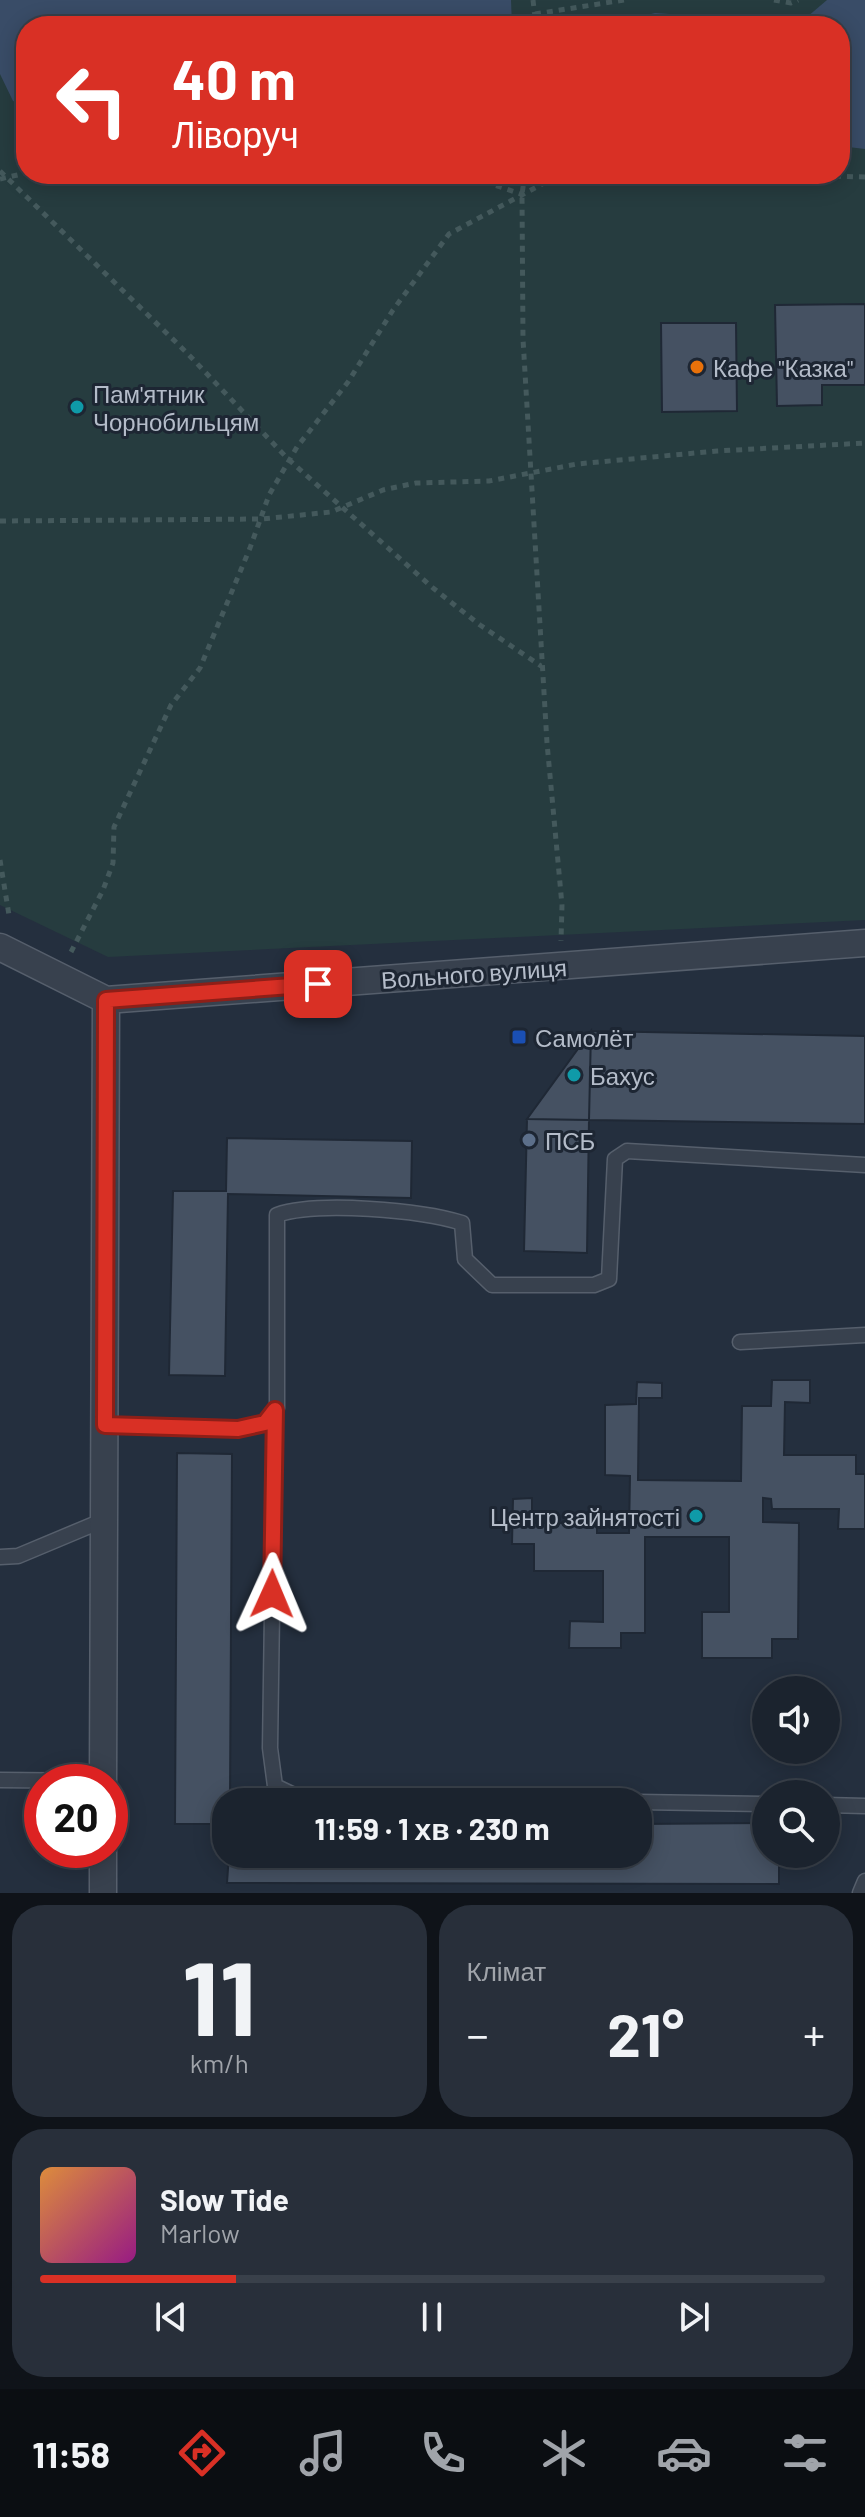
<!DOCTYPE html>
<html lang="uk">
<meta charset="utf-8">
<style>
:root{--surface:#1b232e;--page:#282f3a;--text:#f1f3f6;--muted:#a0a4aa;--line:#39404a;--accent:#d93025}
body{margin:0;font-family:Barlow,sans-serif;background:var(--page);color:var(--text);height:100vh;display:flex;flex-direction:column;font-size:30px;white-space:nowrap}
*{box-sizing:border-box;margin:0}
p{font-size:26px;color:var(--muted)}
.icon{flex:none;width:44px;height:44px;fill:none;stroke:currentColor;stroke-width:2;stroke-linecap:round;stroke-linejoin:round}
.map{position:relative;height:1893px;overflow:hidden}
.drawer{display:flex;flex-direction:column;gap:12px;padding:12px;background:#0f1319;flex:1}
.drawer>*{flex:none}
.banner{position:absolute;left:16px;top:16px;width:834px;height:168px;border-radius:32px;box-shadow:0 4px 20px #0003,0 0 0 2px var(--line);background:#d93025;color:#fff;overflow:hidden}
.controls{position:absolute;left:752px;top:1676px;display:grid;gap:16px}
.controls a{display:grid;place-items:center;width:88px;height:88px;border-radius:50%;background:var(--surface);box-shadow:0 4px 20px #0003,0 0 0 2px var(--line);font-size:40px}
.speed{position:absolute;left:24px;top:1764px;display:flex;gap:16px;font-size:40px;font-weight:700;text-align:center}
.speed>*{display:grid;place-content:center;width:104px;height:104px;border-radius:50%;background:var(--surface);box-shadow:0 4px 20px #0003,0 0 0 2px var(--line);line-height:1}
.speed .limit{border:12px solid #d22;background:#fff;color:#111}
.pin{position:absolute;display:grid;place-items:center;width:68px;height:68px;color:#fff;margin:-34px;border-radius:16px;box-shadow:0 4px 12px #0006}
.me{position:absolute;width:88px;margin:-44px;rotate:1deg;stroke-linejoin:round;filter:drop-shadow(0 0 6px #0008)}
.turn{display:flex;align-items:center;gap:28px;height:168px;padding:0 24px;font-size:36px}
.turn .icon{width:104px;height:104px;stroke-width:2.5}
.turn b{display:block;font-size:56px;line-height:68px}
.big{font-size:60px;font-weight:700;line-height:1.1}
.drawer .card{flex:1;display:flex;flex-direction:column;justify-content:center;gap:12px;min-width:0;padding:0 28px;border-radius:32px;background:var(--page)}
.drawer .dial{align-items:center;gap:0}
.dial b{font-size:104px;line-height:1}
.song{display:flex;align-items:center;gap:24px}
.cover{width:96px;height:96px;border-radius:12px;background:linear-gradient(135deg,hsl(30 70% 55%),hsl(310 70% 35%))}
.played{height:8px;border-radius:4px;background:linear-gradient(90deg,var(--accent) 25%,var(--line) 25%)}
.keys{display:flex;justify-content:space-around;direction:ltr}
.heat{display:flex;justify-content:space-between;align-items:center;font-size:44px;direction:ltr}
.drawer .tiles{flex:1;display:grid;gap:12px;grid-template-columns:1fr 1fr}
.card:last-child{grid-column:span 2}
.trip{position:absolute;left:212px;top:1788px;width:440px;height:80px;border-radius:32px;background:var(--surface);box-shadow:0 4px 20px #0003,0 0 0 2px var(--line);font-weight:700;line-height:80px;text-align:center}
.tab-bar{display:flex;height:128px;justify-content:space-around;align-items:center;background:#0b0e12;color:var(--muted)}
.tab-bar .icon{width:56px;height:56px}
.tab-bar .current{color:var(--accent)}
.tab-bar b{font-size:36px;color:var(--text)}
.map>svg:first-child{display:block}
</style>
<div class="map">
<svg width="865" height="1893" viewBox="0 0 865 1893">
<rect width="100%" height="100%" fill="#242f3e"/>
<!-- green -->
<path fill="#263c3f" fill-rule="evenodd" d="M0 0H865V920L108 957 0 905ZM26 26H840V174H26Z"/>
<!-- water -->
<path fill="#394c67" d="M0 0H511L512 26H26V106L13 101 0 74Z
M827 0H865V149L840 146V26H604L655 13 800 23Z"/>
<!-- building -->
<path fill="#455162" stroke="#1f2835" stroke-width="2" d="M865 304V385H822V405L777 406 775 305Z
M661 323H736L737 411 662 412Z
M591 1031 865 1036V1124L589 1120Z
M591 1031 589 1120 527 1119Z
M527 1119 589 1120 587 1253 524 1251Z
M227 1138 412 1141 411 1198 228 1194 225 1376 169 1375 173 1191H226Z
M772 1380H810V1403L785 1402 784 1455H856V1474H865V1529H838L839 1509H772L771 1499 763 1498V1522L799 1523 798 1639H772V1658H702V1612H729V1537H645V1633H621V1648H569L570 1621 603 1622V1571H534V1544H512L513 1499 532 1498V1523H597V1533H629L630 1476 605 1475V1405L636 1404 637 1382 662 1383V1398H639L638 1480 741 1481 742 1406H771Z
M177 1453 232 1454 230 1802H226V1824H175Z
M766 1823V1854H779V1884L227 1883 229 1854H638V1824Z"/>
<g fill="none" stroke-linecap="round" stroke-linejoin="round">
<!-- lane casing -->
<g stroke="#565f6c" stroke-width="17">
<path id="lane" d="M740 1342 865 1335
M275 1410 270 1748 275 1786 296 1796 630 1802
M105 1425 238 1429 265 1423 277 1408V1215C317 1201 421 1210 462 1223L465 1259 492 1285H594L609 1279 615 1159 627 1151 865 1165
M0 1557 18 1556 104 1520
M0 1780 103 1781
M638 1802 766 1804
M826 1805 865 1806
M860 1893 865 1881"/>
</g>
<!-- street casing -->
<g stroke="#565f6c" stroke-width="29">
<path id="street" d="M0 947 106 1000 865 943
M103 1782 106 1000
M103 1893V1850"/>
</g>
<!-- path -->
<path stroke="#44595c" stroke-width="5" stroke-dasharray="6 6" stroke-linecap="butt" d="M533 0 536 26
M774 0 791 3 798 0
M535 14 624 0
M0 171 187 353 288 459 433 588 480 625 541 666
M462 174 521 194
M525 174 522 194 523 339 547 743 562 905 561 941
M763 174 865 177
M0 179 26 173
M0 521 262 519 331 512 383 490 416 483 489 481 577 464 717 451 865 443
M0 860 9 915
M71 952 103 890 113 863 114 827 171 705 200 668 250 548 269 495 297 447 348 382 393 310 449 234 561 174"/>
<!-- lane -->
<use href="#lane" stroke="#38414e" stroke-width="14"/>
<!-- street -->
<use href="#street" stroke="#38414e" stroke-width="26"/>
</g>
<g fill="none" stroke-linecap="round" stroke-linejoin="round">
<!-- route casing -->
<g stroke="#8d1f18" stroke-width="20">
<path id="route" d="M272 1594 275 1410 265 1423 238 1429 105 1425 106 1000 318 984"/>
</g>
<!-- route -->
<use href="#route" stroke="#d93025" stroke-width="14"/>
</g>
<!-- markers -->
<circle fill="#e8710a" stroke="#1d2633" stroke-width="3" cx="697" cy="367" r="8"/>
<g fill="#0f9aa8" stroke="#1d2633" stroke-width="3">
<circle cx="77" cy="407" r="8"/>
<circle cx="574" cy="1075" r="8"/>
<circle cx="696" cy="1516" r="8"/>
</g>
<rect fill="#1a4fb4" stroke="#1d2633" stroke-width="3" x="511" y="1029" width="16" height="16" rx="4"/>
<circle fill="#5c6f8a" stroke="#1d2633" stroke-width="3" cx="529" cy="1140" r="8"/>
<g text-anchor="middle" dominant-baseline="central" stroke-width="6" stroke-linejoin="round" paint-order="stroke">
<!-- poi labels -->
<g font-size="24" fill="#b4bcc9" stroke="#1d2633" text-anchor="start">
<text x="713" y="367">Кафе "Казка"</text>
<text x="93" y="393">Пам'ятник<tspan x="93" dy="28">Чорнобильцям</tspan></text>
<text x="535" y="1037">Самолёт</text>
<text x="590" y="1075">Бахус</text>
<text x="545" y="1140">ПСБ</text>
<text x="680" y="1516" text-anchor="end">Центр зайнятості</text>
</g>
<!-- street labels -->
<g font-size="24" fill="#b4bcc9" stroke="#1d2633">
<text transform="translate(474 973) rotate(-4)">Вольного вулиця</text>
</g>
</g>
</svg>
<div class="controls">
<a><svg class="icon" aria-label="sound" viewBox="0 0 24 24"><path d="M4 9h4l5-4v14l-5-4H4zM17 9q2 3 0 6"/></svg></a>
<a><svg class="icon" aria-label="search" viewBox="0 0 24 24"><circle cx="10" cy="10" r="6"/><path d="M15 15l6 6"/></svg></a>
</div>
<div class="speed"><div class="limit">20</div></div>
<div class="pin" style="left:318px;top:984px;background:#d93025"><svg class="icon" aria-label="arrive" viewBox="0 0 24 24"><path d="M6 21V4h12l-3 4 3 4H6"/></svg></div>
<svg class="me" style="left:272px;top:1594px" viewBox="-20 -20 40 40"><path d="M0-17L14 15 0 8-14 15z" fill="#d93025" stroke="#fff" stroke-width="4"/></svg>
<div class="trip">11:59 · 1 хв · 230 m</div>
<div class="banner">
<div class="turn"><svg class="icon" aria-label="left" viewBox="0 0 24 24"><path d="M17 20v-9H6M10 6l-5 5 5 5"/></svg><div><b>40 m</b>Ліворуч</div></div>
</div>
</div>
<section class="drawer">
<div class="tiles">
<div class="card dial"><b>11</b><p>km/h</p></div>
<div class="card"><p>Клімат</p>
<div class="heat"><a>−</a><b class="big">21°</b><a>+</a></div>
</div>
<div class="card">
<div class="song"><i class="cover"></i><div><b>Slow Tide</b><p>Marlow</p></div></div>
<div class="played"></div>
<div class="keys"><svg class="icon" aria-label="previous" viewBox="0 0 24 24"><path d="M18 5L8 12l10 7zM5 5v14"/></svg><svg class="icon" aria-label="pause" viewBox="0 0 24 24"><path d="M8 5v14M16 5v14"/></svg><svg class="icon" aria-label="next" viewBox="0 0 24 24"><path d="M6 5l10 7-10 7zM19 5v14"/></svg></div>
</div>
</div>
</section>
<nav class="tab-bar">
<b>11:58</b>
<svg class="icon current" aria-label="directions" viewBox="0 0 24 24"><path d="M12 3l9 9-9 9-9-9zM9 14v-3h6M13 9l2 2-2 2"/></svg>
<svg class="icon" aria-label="music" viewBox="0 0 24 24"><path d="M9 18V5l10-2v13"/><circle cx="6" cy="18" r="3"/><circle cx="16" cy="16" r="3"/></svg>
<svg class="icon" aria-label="phone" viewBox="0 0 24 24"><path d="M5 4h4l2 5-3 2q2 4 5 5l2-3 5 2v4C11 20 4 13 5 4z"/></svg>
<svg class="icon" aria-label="climate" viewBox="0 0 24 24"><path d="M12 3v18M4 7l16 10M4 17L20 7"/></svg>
<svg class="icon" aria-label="car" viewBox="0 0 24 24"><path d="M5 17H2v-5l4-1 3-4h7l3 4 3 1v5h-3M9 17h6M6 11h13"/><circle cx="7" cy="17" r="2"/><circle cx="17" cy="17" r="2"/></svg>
<svg class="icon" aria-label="filters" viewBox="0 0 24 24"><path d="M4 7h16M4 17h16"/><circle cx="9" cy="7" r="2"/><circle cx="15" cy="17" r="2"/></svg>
</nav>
